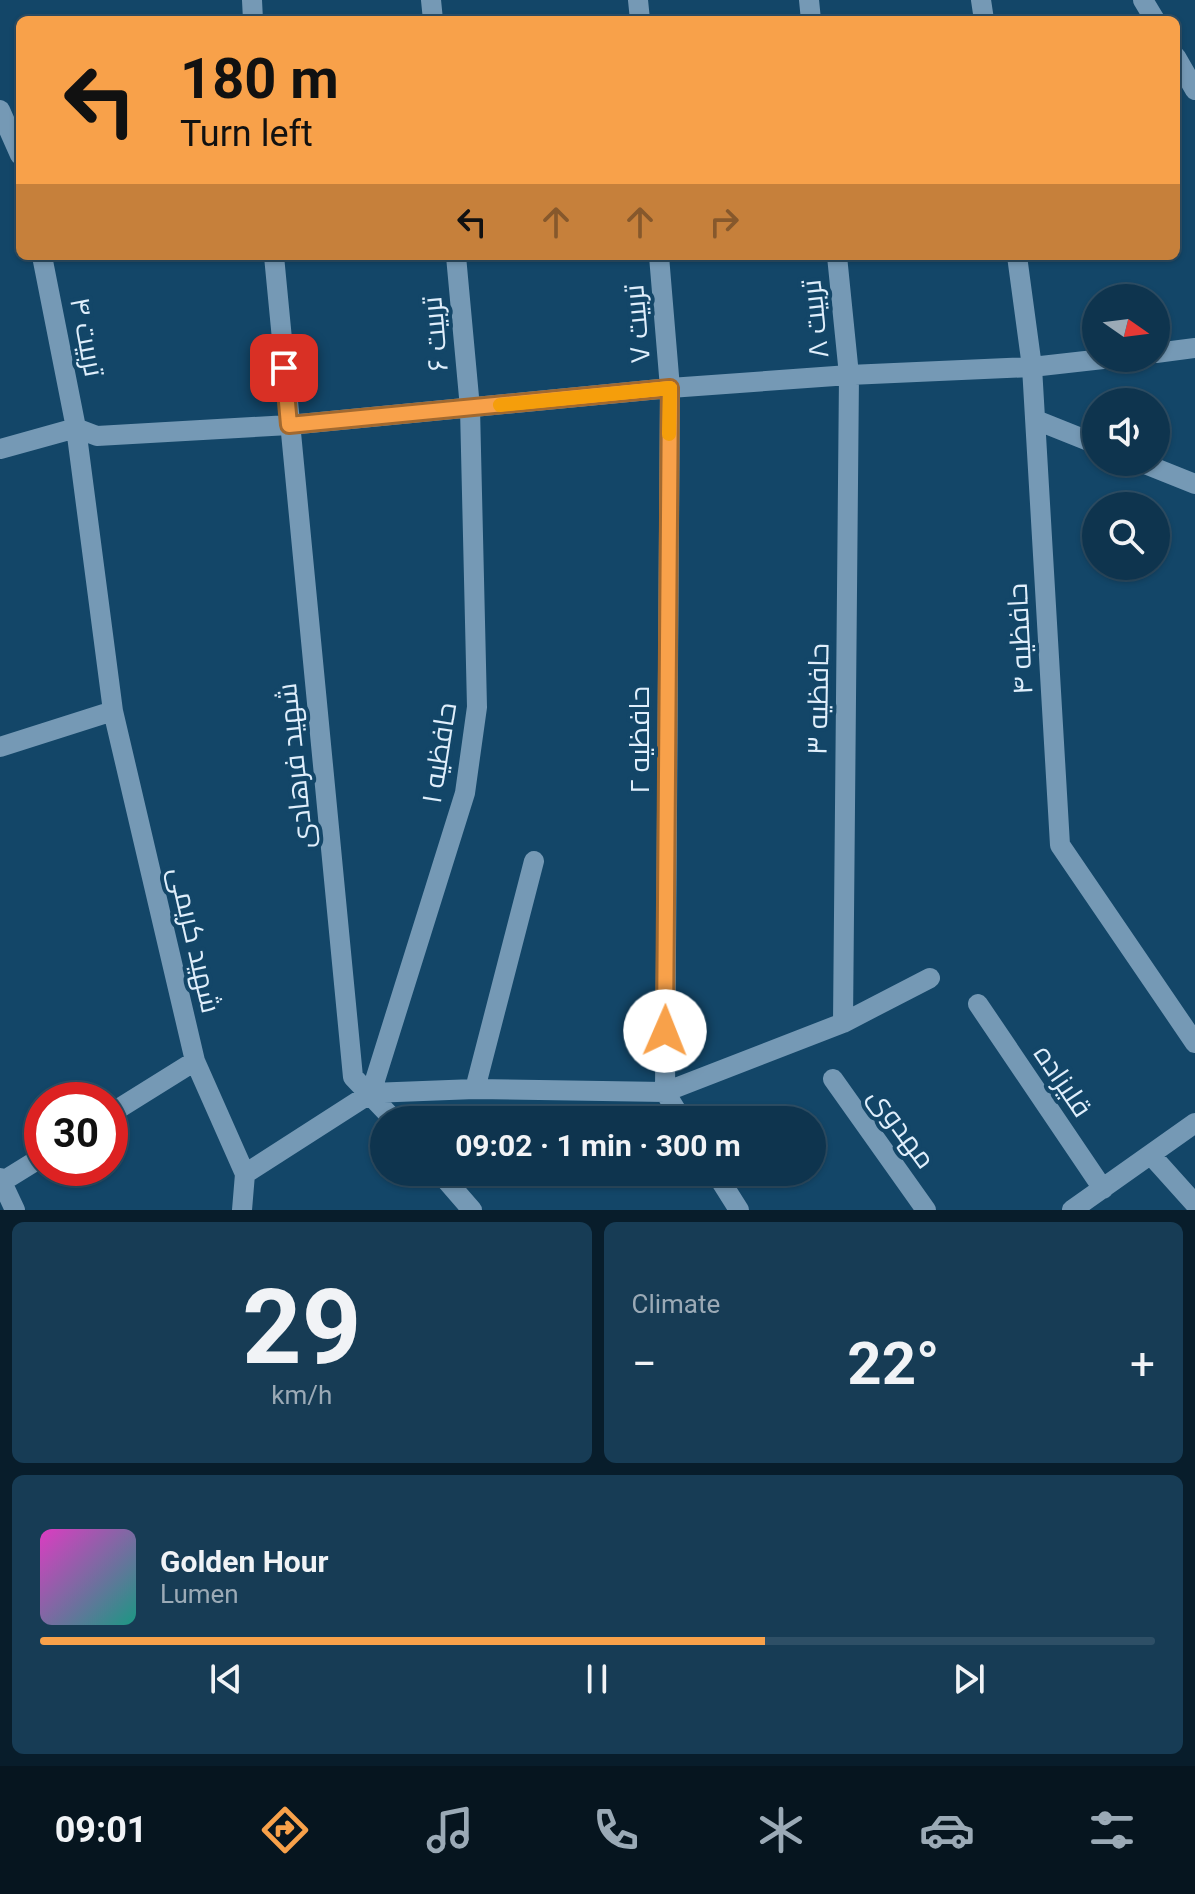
<!DOCTYPE html>
<meta charset="utf-8">
<style>
:root{--surface:#0e344e;--page:#173c55;--text:#f1f3f6;--muted:#9baab6;--line:#2e4f66;--accent:#f8a14a}
body{margin:0;font-family:Roboto,Cairo,sans-serif;background:var(--page);color:var(--text);height:100vh;display:flex;flex-direction:column;font-size:30px;white-space:nowrap}
*{box-sizing:border-box;margin:0}
p{font-size:26px;color:var(--muted)}
.icon{flex:none;width:44px;height:44px;fill:none;stroke:currentColor;stroke-width:2;stroke-linecap:round;stroke-linejoin:round}
.map{position:relative;height:1210px;overflow:hidden}
.panel{display:flex;flex-direction:column;gap:12px;padding:12px;background:#081d2b;flex:1}
.panel>*{flex:none}
.top-card{position:absolute;left:16px;top:16px;width:1164px;height:244px;border-radius:12px;box-shadow:0 2px 6px #0004,0 0 0 2px var(--line);background:#f8a14a;color:#111;overflow:hidden}
.needle{width:52px;rotate:104deg}
.fabs{position:absolute;left:1082px;top:284px;display:grid;gap:16px}
.fabs a{display:grid;place-items:center;width:88px;height:88px;border-radius:50%;background:var(--surface);box-shadow:0 2px 6px #0004,0 0 0 2px var(--line);font-size:40px}
.speed{position:absolute;left:24px;top:1082px;display:flex;gap:16px;font-size:40px;font-weight:700;text-align:center}
.speed>*{display:grid;place-content:center;width:104px;height:104px;border-radius:50%;background:var(--surface);box-shadow:0 2px 6px #0004,0 0 0 2px var(--line);line-height:1}
.speed .limit{border:12px solid #d22;background:#fff;color:#111}
.pin{position:absolute;display:grid;place-items:center;width:68px;height:68px;color:#fff;margin:-34px;border-radius:16px;box-shadow:0 4px 12px #0006}
.me{position:absolute;width:88px;margin:-44px;rotate:1deg;stroke-linejoin:round;filter:drop-shadow(0 0 6px #0008)}
.turn{display:flex;align-items:center;gap:28px;height:168px;padding:0 32px;font-size:36px}
.turn .icon{width:104px;height:104px;stroke-width:2.5}
.turn b{display:block;font-size:56px;line-height:68px}
.lanes{display:flex;align-items:center;height:76px;padding:0 32px;background:#0003;justify-content:center;gap:40px;direction:ltr}
.lanes .off{opacity:.35}
.big{font-size:60px;font-weight:700;line-height:1.1}
.panel .card{flex:1;display:flex;flex-direction:column;justify-content:center;gap:12px;min-width:0;padding:0 28px;border-radius:12px;background:var(--page)}
.panel .dial{align-items:center;gap:0}
.dial b{font-size:104px;line-height:1}
.song{display:flex;align-items:center;gap:24px}
.cover{width:96px;height:96px;border-radius:12px;background:linear-gradient(135deg,hsl(310 70% 55%),hsl(170 70% 35%))}
.played{height:8px;border-radius:4px;background:linear-gradient(90deg,var(--accent) 65%,var(--line) 65%)}
.keys{display:flex;justify-content:space-around;direction:ltr}
.heat{display:flex;justify-content:space-between;align-items:center;font-size:44px;direction:ltr}
.panel .tiles{flex:1;display:grid;gap:12px;grid-template-columns:1fr 1fr}
.card:last-child{grid-column:span 2}
.trip{position:absolute;left:370px;top:1106px;width:456px;height:80px;border-radius:40px;background:var(--surface);box-shadow:0 2px 6px #0004,0 0 0 2px var(--line);font-weight:700;line-height:80px;text-align:center}
.menu{display:flex;height:128px;justify-content:space-around;align-items:center;background:#06151f;color:var(--muted)}
.menu .icon{width:56px;height:56px}
.menu .on{color:var(--accent)}
.menu b{font-size:36px;color:var(--text)}
.map>svg:first-child{display:block}
</style>
<div class="map">
<svg width="1195" height="1210" viewBox="0 0 1195 1210">
<rect width="100%" height="100%" fill="#134668"/>
<g fill="none" stroke-linecap="round" stroke-linejoin="round">
<!-- minor -->
<path stroke="#7599b5" stroke-width="20" d="M252 0 253 20
M431 0 433 20
M638 0 640 20
M809 0 811 20
M981 0 984 20
M1143 0 1155 20
M1176 57 1195 90
M0 110 20 155
M42 256 76 428 113 711 195 1061 245 1174 242 1210
M274 256 353 1077 394 1120
M659 256 670 388 665 1092 682 1120
M837 256 849 375 843 1023
M1017 256 1032 367 1060 845 1195 1043
M1156 353 1195 348
M1036 420 1096 444
M0 449 76 428 97 436 289 425 670 388 849 375 1032 367 1112 358
M1140 462 1195 484
M0 747 113 711
M978 1004 1103 1189
M833 1079 926 1210
M475 1089 534 861
M371 1093 465 793 477 707 470 408 456 256
M110 1114 195 1061
M1151 1155 1195 1204
M439 1172 472 1210
M715 1172 739 1210
M245 1174 371 1093 475 1089 665 1092 843 1023 930 978
M0 1178 15 1210
M0 1183 42 1157
M1072 1210 1195 1123"/>
</g>
<g fill="none" stroke-linecap="round" stroke-linejoin="round">
<!-- route casing -->
<g stroke="#a16930" stroke-width="20">
<path id="route" d="M284 368 289 425 670 388 665 1031"/>
</g>
<!-- route -->
<use href="#route" stroke="#f8a14a" stroke-width="14"/>
<!-- slow -->
<path stroke="#f59e0b" stroke-width="14" d="M500 405 670 388 669 434"/>
</g>
<g text-anchor="middle" dominant-baseline="central" stroke-width="8" stroke-linejoin="round" paint-order="stroke">
<!-- street labels -->
<g font-size="28" fill="#dfeefb" stroke="#134668">
<text transform="translate(815 319) rotate(-96)">تربیت ۸</text>
<text transform="translate(637 324) rotate(-95)">تربیت ۷</text>
<text transform="translate(435 334) rotate(-95)">تربیت ۶</text>
<text transform="translate(87 337) rotate(79)">تربیت ۴</text>
<text transform="translate(1020 639) rotate(-93)">حافظیه ۴</text>
<text transform="translate(818 699) rotate(-89)">حافظیه ۳</text>
<text transform="translate(639 740) rotate(-90)">حافظیه ۲</text>
<text transform="translate(439 753) rotate(-81)">حافظیه ۱</text>
<text transform="translate(295 766) rotate(-96)">شهید فرهادی</text>
<text transform="translate(195 940) rotate(77)">شهید کریمی</text>
<text transform="translate(1063 1081) rotate(56)">قلیزاده</text>
<text transform="translate(902 1128) rotate(54)">مهدوی</text>
</g>
</g>
</svg>
<div class="fabs">
<a><svg class="needle" viewBox="-14 -14 28 28"><path d="M0-13l5 13h-10z" fill="#e53935"/><path d="M0 13l5-13h-10z" fill="#9baab6"/></svg></a>
<a><svg class="icon" aria-label="sound" viewBox="0 0 24 24"><path d="M4 9h4l5-4v14l-5-4H4zM17 9q2 3 0 6"/></svg></a>
<a><svg class="icon" aria-label="search" viewBox="0 0 24 24"><circle cx="10" cy="10" r="6"/><path d="M15 15l6 6"/></svg></a>
</div>
<div class="speed"><div class="limit">30</div></div>
<div class="pin" style="left:284px;top:368px;background:#d93025"><svg class="icon" aria-label="arrive" viewBox="0 0 24 24"><path d="M6 21V4h12l-3 4 3 4H6"/></svg></div>
<svg class="me" style="left:665px;top:1031px" viewBox="-20 -20 40 40"><circle r="19" fill="#fff"/><path d="M0-13L10 11 0 6-10 11z" fill="#f8a14a"/></svg>
<div class="trip">09:02 · 1 min · 300 m</div>
<div class="top-card">
<div class="turn"><svg class="icon" aria-label="left" viewBox="0 0 24 24"><path d="M17 20v-9H6M10 6l-5 5 5 5"/></svg><div><b>180 m</b>Turn left</div></div>
<div class="lanes"><svg class="icon" aria-label="left" viewBox="0 0 24 24"><path d="M17 20v-9H6M10 6l-5 5 5 5"/></svg><svg class="icon off" aria-label="ahead" viewBox="0 0 24 24"><path d="M12 20V5M6 11l6-6 6 6"/></svg><svg class="icon off" aria-label="ahead" viewBox="0 0 24 24"><path d="M12 20V5M6 11l6-6 6 6"/></svg><svg class="icon off" aria-label="right" viewBox="0 0 24 24"><path d="M7 20v-9h11M14 6l5 5-5 5"/></svg></div>
</div>
</div>
<section class="panel">
<div class="tiles">
<div class="card dial"><b>29</b><p>km/h</p></div>
<div class="card"><p>Climate</p>
<div class="heat"><a>−</a><b class="big">22°</b><a>+</a></div>
</div>
<div class="card">
<div class="song"><i class="cover"></i><div><b>Golden Hour</b><p>Lumen</p></div></div>
<div class="played"></div>
<div class="keys"><svg class="icon" aria-label="previous" viewBox="0 0 24 24"><path d="M18 5L8 12l10 7zM5 5v14"/></svg><svg class="icon" aria-label="pause" viewBox="0 0 24 24"><path d="M8 5v14M16 5v14"/></svg><svg class="icon" aria-label="next" viewBox="0 0 24 24"><path d="M6 5l10 7-10 7zM19 5v14"/></svg></div>
</div>
</div>
</section>
<nav class="menu">
<b>09:01</b>
<svg class="icon on" aria-label="directions" viewBox="0 0 24 24"><path d="M12 3l9 9-9 9-9-9zM9 14v-3h6M13 9l2 2-2 2"/></svg>
<svg class="icon" aria-label="music" viewBox="0 0 24 24"><path d="M9 18V5l10-2v13"/><circle cx="6" cy="18" r="3"/><circle cx="16" cy="16" r="3"/></svg>
<svg class="icon" aria-label="phone" viewBox="0 0 24 24"><path d="M5 4h4l2 5-3 2q2 4 5 5l2-3 5 2v4C11 20 4 13 5 4z"/></svg>
<svg class="icon" aria-label="climate" viewBox="0 0 24 24"><path d="M12 3v18M4 7l16 10M4 17L20 7"/></svg>
<svg class="icon" aria-label="car" viewBox="0 0 24 24"><path d="M5 17H2v-5l4-1 3-4h7l3 4 3 1v5h-3M9 17h6M6 11h13"/><circle cx="7" cy="17" r="2"/><circle cx="17" cy="17" r="2"/></svg>
<svg class="icon" aria-label="filters" viewBox="0 0 24 24"><path d="M4 7h16M4 17h16"/><circle cx="9" cy="7" r="2"/><circle cx="15" cy="17" r="2"/></svg>
</nav>
